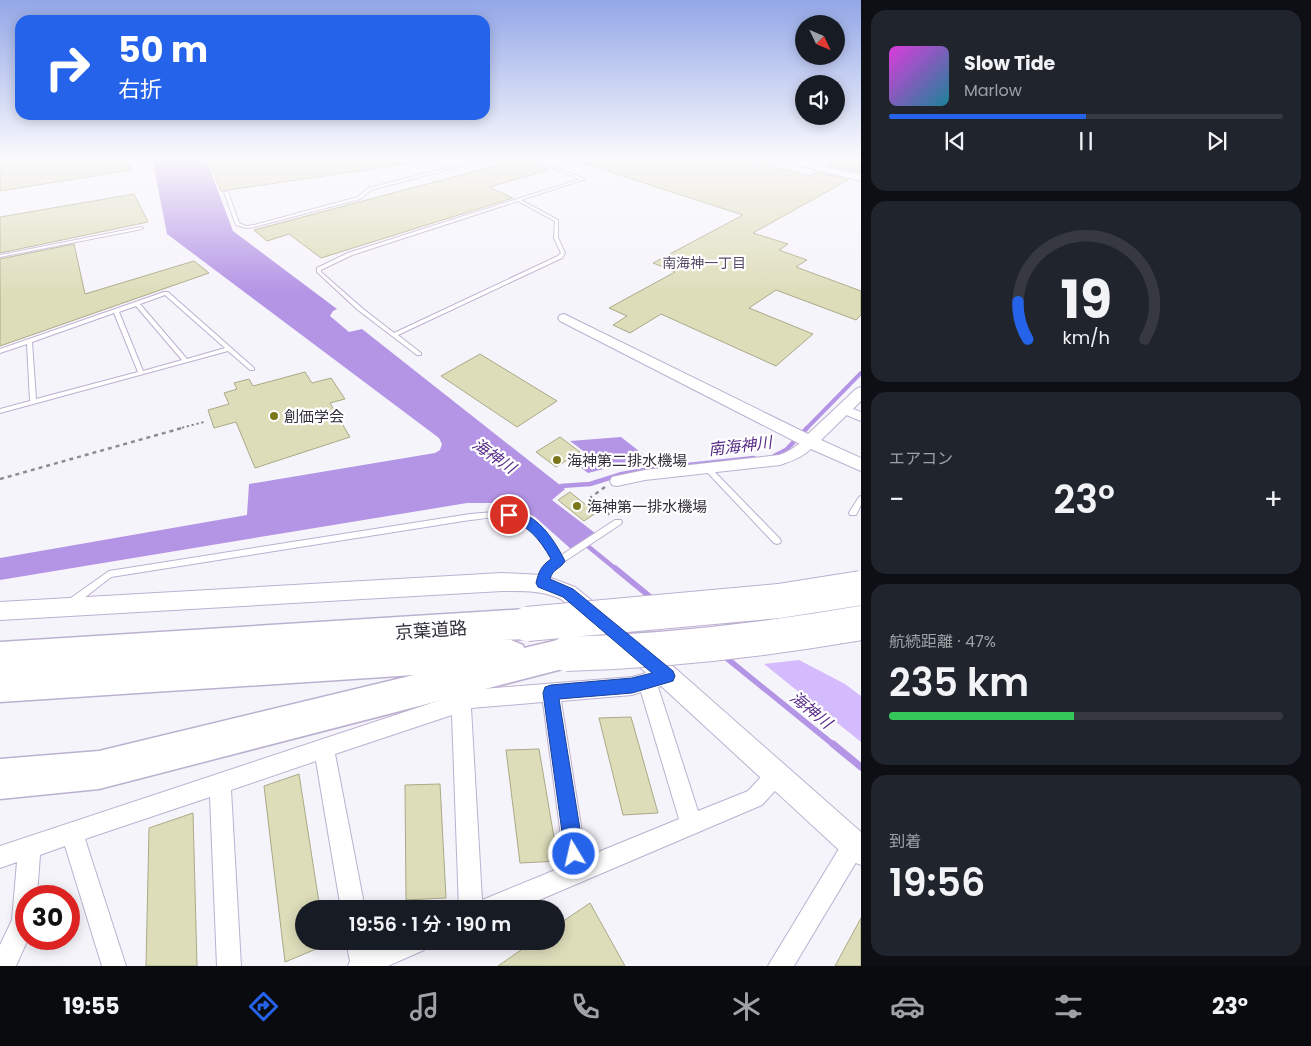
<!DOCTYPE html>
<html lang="ja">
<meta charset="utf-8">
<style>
:root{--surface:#171b24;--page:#20242c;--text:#f1f3f6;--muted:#9ea1a6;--line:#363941;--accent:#2563eb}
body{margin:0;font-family:Poppins,"Noto Sans JP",sans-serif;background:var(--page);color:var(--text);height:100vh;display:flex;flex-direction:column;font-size:19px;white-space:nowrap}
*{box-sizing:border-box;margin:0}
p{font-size:16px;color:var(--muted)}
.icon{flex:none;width:28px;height:28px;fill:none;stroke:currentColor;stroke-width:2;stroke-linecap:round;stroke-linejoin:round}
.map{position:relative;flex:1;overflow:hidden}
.sheet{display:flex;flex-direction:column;gap:10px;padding:10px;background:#0d0f14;width:450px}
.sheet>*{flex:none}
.banner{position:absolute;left:15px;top:15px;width:475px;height:105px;border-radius:15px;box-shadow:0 2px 12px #0003;background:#2563eb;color:#fff;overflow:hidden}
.needle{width:32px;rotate:134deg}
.controls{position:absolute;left:795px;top:15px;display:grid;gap:10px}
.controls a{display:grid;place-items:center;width:50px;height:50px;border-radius:50%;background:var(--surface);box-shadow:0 2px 12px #0003;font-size:25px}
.speed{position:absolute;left:15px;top:885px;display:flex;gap:10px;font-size:25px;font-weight:700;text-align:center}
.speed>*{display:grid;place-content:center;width:65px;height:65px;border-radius:50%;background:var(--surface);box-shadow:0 2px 12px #0003;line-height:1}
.speed .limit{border:8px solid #d22;background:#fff;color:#111}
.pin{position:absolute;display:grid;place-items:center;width:42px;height:42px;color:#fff;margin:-21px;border:2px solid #fff;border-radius:50%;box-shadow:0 1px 5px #0007}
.me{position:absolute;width:55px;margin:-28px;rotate:351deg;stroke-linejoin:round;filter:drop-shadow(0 0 4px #0008)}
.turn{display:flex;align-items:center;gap:18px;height:105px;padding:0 20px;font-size:22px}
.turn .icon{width:65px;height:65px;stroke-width:2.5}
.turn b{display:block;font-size:35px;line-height:42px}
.big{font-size:38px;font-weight:600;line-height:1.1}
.sheet .card{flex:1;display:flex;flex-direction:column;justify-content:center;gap:8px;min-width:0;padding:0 18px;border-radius:15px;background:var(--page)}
.sheet .dial{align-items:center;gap:0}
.dial svg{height:130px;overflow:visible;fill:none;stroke:var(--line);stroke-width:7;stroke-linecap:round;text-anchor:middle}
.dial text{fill:var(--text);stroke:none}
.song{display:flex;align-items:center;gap:15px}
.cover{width:60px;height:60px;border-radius:8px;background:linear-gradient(135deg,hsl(300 70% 55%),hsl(190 70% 35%))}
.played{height:5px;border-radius:2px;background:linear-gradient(90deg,var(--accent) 50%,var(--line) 50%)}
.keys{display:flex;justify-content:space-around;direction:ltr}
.heat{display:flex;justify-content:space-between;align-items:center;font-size:28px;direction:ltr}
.charge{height:8px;border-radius:4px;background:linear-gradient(90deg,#34c759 47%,var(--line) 0)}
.trip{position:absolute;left:295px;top:900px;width:270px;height:50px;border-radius:25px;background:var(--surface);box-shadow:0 2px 12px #0003;font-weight:600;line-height:50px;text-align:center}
.tabs{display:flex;height:80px;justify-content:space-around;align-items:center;background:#090b0e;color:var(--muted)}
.tabs .icon{width:35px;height:35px}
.tabs .on{color:var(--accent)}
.tabs b{font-size:22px;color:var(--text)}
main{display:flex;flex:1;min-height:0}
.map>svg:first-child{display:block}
</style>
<main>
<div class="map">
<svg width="861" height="966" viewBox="0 0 861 966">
<rect width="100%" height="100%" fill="#f6f4fb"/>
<!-- green -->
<path fill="#d4bbfd" d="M799 660 845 684 861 696V742L764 664Z"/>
<!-- water -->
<path fill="#b494e5" d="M152 157H205L233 231 337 309 333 311 330 316 349 332 362 329 565 489 552 500 595 533 571 549 535 517 509 503H467L0 580V558L247 515 249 484 435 453 440 450 442 444 439 438 167 234Z
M621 437 648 458 588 473 572 461 586 453 570 441Z"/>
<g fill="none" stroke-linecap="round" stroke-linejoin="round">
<!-- stream-far3 -->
<path stroke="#b494e5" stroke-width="4" d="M806 429 861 373"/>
<!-- stream-far2 -->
<path stroke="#b494e5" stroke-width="4.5" d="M774 456 786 450 807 428
M561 486 590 484 622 474 650 469 754 458
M584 543 617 570"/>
<!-- stream-far1 -->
<path stroke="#b494e5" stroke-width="5.5" d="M615 568 654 600
M724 656 835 746"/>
<!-- stream -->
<path stroke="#b494e5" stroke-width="7" d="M833 744 861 767"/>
</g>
<!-- building -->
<path fill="#deddba" stroke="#aaa987" d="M0 157H125L132 170 0 191Z
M207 157H407V164L221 191Z
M574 157H726L759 167 765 164 810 176 817 172 848 180 753 233 788 244 779 250 807 260 796 267 861 291V315L856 320 776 290 749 308 813 334 776 366 661 314 630 333 613 325 627 316 609 308 675 272 653 263 743 215 573 160Z
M842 157H861V172L828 165Z
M521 159 549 170 489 187 513 198 321 258 289 234 267 241 254 230Z
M134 194 148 222 0 253V217Z
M74 244 85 294 194 261 209 273 0 346V259Z
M480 354 557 401 517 427 441 376Z
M305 372 312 383 331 378 345 399 330 403 350 437 255 468 236 422 214 428 208 410 229 404 224 393 237 389 234 383 249 379 253 386Z
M560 437 580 452 556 467 536 452Z
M570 492 596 513 584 521 558 500Z
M631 717 658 813 623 815 599 718Z
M539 749 558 861 520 863 506 750Z
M299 774 320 909H304V941L333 942 285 962 264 786Z
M440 784 446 898 406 900 405 785Z
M193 813 197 966H146L149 828Z
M590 903 625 966H498L534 941H556V926Z
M861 918V966H835Z"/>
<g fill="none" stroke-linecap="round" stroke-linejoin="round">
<!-- service casing -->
<g stroke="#bcb0d0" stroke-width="2">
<path id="service" d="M483 157C487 157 490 159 494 160 499 160 505 157 510 157L495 162 487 159 371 190 360 199 254 227 246 228 236 225 224 192 226 191 228 192 239 223 246 226 254 225 358 197 369 188 484 158Z
M525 157H530L585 179 521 200 558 220V238L565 253 562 258 398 335 421 353V355H417L358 310 317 272V268L348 253 580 179ZM518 201 555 221 554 238 561 253 558 256 394 333 362 308 321 272V270L352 255Z
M141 227 143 228 142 229 0 257V255Z
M164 292H168L254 368V370H250L228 351 0 413V409L30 401 27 344 0 353V349ZM165 295 225 348 187 359 140 304ZM136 306 182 360 143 371 119 312ZM114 313 138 372 36 399 32 342Z
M705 466H709L780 539 781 541 780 543 777 544 774 543 705 470 704 468Z
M861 496V505L856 515H850L849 513 850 511 859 497Z
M494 512C527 511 544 530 560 556L615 520H621L622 522 621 524 550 571 545 584 542 585 539 584 538 582C543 569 542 568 554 560 544 543 530 522 509 518 497 515 483 519 470 520L111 577 74 606 71 607 68 606 67 603 68 600 109 571 470 514Z"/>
</g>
<!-- minor casing -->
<g stroke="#bcb0d0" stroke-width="2">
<path id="minor" d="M843 405 861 412V421L839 412 837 409Z
M810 438 816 442C808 455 795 460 780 465L645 480 617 486 612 485 610 481 612 477 645 470 779 455C793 451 799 441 810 438Z
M667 667 673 670 676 676 673 682 658 687 698 811 748 791 770 767 777 764 784 767 787 774 784 781 762 805 518 909H459L452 715 335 754 365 909H341L316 761 231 790 241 966H217L210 797 85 839 126 966H102L65 846 40 855 37 896H26V939H28L16 966H0V945L12 920 17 862 0 868V846L471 690 632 677ZM641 692 679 819 586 857 561 701 632 695ZM543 702 565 866 482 900 471 708Z
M854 834 861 837V854L794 966H768L846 837Z
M346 941H370L372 948 387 941H427L424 950 388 966H348L350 961Z"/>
</g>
<!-- tertiary casing -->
<g stroke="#bcb0d0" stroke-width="2">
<path id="tertiary" d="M766 157H783L861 175V181Z
M564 314 808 434 856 389 861 387V401L821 440 861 458V471L804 446 560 321 558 318 560 315Z
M502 573 543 575 575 587 675 668 861 832V865L851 861 659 684 561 599C541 590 523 591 502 591L0 620V602Z"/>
</g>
<!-- motorway casing -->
<g stroke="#bcb0d0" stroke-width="3">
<path id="motorway" d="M527 609 538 614 543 624 538 634 527 639 500 640H511L523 645 524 648 566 638 578 643 583 654 578 665 99 789 0 799V759L99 751 414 675 0 702V642Z"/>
</g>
<!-- path-far1 -->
<path stroke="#8f8b95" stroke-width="2" stroke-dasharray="2.5 2.5" stroke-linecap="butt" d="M177 429 204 422"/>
<!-- path -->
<path stroke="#8f8b95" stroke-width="2.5" stroke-dasharray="4 4" stroke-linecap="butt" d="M0 479 182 428
M605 487 590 498 610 515"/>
<!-- service -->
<use href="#service" fill="#fff" fill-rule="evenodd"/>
<!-- minor -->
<use href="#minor" fill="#fff" fill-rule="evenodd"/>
<!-- tertiary -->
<use href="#tertiary" fill="#fff" fill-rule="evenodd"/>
<!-- motorway -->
<use href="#motorway" fill="#fff" fill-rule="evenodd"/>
<!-- motorway-bridge casing -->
<g stroke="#bcb0d0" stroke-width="36" stroke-linecap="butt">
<path id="motorway-bridge" d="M527 624 779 601 861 588
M566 654C665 651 763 640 861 623"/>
</g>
<!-- motorway-bridge -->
<use href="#motorway-bridge" stroke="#fff" stroke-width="34"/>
</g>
<!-- sky -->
<linearGradient id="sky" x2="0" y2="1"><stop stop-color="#93a7e7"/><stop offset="0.54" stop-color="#fbfafd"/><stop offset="1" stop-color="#fbfafd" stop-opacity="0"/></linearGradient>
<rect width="861" height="293" fill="url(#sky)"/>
<!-- route -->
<path fill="#2563eb" stroke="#184099" d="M509 510C515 512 522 513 528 516 544 524 557 545 565 561 561 569 553 568 550 579L573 589 673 671 675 676 673 681 632 693 559 699 584 854 581 861 574 863 568 861 565 854 543 693 545 687 551 685 632 678 652 673 563 597 538 587 536 583C539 571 541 566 551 559 539 538 528 525 505 518L503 515 505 511Z"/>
<!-- markers -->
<g fill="#7b761a" stroke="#fff" stroke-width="2">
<circle cx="274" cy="416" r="5"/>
<circle cx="557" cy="460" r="5"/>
<circle cx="577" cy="506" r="5"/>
</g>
<g text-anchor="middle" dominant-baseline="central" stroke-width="4.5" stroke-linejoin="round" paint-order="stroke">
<!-- far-neighbourhood labels -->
<g font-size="14" fill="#554b66" stroke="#fff">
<text x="704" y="263">南海神一丁目</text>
</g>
<!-- poi labels -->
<g font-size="15" fill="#332e3b" stroke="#fff" text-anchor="start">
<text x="284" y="416">創価学会</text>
<text x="567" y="460">海神第二排水機場</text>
<text x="587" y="506">海神第一排水機場</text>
</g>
<!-- water labels -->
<g font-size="16" font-style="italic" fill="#562a87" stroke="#fff">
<text transform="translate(740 446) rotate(-7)">南海神川</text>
<text transform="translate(494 456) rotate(35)">海神川</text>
<text transform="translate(811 710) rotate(39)">海神川</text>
</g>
<!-- near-street labels -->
<g font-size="18" fill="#332e3b" stroke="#fff">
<text transform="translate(431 630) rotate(-4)">京葉道路</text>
</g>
</g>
</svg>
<div class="controls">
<a><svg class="needle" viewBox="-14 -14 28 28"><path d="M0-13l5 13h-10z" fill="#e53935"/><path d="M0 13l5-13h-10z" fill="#9ea1a6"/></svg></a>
<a><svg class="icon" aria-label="sound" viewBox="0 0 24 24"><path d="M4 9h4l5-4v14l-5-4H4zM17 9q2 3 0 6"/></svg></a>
</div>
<div class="speed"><div class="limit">30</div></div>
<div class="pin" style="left:509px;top:515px;background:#d93025"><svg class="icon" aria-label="arrive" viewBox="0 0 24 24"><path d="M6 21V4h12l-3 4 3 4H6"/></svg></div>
<svg class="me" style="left:574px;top:854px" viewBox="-20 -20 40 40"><circle r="17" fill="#2563eb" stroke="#fff" stroke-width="3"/><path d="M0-11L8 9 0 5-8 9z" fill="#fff"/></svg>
<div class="trip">19:56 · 1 分 · 190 m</div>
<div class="banner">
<div class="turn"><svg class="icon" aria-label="right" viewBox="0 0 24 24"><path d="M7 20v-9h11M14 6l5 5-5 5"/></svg><div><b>50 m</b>右折</div></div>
</div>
</div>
<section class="sheet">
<div class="card">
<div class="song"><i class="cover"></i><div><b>Slow Tide</b><p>Marlow</p></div></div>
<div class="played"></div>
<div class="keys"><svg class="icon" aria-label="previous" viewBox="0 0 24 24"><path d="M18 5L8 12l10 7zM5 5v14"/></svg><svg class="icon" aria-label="pause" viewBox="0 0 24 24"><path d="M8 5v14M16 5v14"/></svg><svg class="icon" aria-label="next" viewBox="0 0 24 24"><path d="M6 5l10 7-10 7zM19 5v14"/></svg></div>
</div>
<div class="card dial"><svg viewBox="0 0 100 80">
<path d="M14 69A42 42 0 1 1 86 69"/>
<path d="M14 69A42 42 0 0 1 8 46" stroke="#2563eb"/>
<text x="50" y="56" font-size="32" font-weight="700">19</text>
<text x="50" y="72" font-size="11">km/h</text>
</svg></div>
<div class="card"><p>エアコン</p>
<div class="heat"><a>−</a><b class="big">23°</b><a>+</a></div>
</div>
<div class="card"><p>航続距離 · 47%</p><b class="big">235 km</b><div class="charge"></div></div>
<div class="card"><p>到着</p><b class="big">19:56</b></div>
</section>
</main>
<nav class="tabs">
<b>19:55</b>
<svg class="icon on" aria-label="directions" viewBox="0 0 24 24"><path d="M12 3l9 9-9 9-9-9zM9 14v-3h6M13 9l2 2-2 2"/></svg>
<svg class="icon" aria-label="music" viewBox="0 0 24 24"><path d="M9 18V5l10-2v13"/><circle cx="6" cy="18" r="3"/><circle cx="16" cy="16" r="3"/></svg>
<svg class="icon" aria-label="phone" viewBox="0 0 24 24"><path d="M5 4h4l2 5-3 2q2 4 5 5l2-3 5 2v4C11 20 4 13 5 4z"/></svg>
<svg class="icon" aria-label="climate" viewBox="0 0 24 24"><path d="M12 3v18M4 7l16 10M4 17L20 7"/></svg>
<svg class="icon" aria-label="car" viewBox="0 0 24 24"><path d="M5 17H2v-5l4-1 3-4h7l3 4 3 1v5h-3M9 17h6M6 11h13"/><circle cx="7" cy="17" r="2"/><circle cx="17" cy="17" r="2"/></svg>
<svg class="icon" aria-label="filters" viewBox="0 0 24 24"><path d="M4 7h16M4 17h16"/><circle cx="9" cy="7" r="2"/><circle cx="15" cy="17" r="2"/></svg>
<b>23°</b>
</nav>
